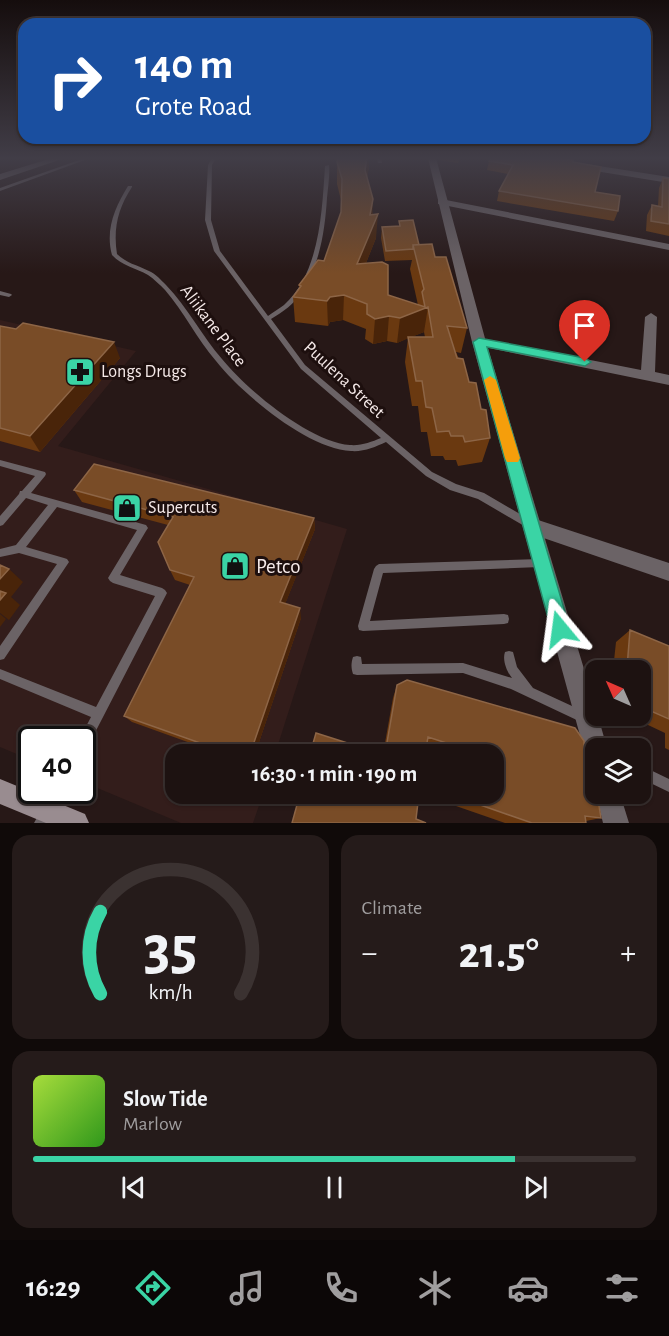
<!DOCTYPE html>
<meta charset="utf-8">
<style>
:root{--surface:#1d1211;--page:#251b1a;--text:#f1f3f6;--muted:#a09e9f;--line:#3b3231;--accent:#3ad4a5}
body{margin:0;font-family:"Alegreya Sans",sans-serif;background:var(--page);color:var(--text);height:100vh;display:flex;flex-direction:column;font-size:22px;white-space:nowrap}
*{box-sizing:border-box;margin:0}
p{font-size:20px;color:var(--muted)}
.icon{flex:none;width:33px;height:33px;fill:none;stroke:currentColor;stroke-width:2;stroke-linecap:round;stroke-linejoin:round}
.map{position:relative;height:823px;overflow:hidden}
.details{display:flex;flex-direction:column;gap:12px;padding:12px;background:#100a09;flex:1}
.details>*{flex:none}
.hud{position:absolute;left:18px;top:18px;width:633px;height:126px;border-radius:18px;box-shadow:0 2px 4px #0004,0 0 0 2px var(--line);background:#1a4fa0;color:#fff;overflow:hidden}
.needle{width:39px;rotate:315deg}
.controls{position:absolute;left:585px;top:660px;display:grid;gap:12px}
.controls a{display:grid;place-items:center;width:66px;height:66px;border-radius:12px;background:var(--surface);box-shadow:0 2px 4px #0004,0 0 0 2px var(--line);font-size:30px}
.speed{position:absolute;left:18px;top:726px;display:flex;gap:12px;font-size:30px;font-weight:700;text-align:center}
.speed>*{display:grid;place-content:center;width:78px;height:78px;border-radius:50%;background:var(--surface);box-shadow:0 2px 4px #0004,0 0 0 2px var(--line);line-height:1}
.speed .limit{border:3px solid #111;border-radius:9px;background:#fff;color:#111}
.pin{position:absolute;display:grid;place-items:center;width:51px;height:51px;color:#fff;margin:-62px -26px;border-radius:50% 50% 50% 0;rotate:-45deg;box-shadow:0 0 6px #0007}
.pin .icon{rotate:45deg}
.me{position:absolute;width:66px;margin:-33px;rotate:344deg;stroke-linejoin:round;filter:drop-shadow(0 0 4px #0008)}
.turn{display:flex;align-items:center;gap:21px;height:126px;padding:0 18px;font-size:27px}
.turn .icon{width:78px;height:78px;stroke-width:2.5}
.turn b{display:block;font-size:42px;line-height:51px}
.big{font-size:45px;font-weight:700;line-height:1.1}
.details .tile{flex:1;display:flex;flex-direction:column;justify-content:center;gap:9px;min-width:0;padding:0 21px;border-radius:18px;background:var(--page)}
.details .dial{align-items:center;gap:0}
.dial svg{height:156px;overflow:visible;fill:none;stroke:var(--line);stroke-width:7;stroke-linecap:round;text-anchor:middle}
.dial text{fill:var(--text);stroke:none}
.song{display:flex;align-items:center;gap:18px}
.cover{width:72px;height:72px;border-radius:9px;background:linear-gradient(135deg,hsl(80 70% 55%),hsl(110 70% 35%))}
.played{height:6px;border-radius:3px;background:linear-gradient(90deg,var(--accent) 80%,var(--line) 80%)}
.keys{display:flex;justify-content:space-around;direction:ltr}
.heat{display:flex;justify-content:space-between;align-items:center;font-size:33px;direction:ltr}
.details .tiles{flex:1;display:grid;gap:12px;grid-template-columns:1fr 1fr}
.tile:last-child{grid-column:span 2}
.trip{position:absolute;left:165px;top:744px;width:339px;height:60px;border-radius:18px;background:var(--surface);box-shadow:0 2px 4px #0004,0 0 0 2px var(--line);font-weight:700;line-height:60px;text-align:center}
.tab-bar{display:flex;height:96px;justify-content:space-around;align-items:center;background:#0c0707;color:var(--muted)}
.tab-bar .icon{width:42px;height:42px}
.tab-bar .active{color:var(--accent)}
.tab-bar b{font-size:27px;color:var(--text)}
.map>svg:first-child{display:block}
</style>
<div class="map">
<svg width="669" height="823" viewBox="0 0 669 823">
<rect width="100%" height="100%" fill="#271817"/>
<!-- built -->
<path fill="#331d1b" d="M0 320 136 351 58 446 347 529 275 754H176V794H263L253 823H181L83 782 82 740H32L31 760 0 747Z"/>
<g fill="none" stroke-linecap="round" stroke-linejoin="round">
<!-- service -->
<path fill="#6b6366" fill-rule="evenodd" d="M212 158H216L212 165 211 220 220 251 268 316C273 312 279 309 284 305 320 273 322 211 325 166L329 165C330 175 328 187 327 198 325 230 320 264 302 292 294 304 283 312 271 319L305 365 432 472 456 484 484 493 532 521 533 524 532 527 529 528 526 527 478 499 450 490 426 476 386 442C375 447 364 452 351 451 308 449 242 394 216 361 197 339 184 312 165 290 160 285 154 279 148 275 136 268 122 266 112 255 105 230 115 207 128 186H132V187C118 208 113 229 117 254 126 263 137 265 149 271 156 274 161 280 166 285 188 308 202 336 222 359 247 390 310 442 350 445 361 446 371 442 381 438L301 369 214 251 205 220 208 165Z
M377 158H381L382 163H378Z
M82 159 85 160 0 191V188Z
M0 291 11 294 12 295 9 297 0 295Z
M0 460 45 472 46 474 45 476 31 493 146 525 148 528 146 531 120 575 162 588 165 590 167 593 86 750 82 752V740H79L91 717 0 679V669L96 707 155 596 113 583 110 581 108 578 137 530 57 507 26 547 64 558 67 559 69 562 4 659 0 660V646L57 564 19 553 0 557V549L16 545 48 505 26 498 3 525 0 526V516L19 494 20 491H22L35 476 0 466Z
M540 559 543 560 545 563 543 566 540 567 383 573 370 621 504 614 508 615 509 619 508 623 504 624 363 631 359 630 358 626 374 569 376 566 379 564Z
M509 651 513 652 517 667 533 688 585 712 587 716 585 720 581 722 511 689 463 673 357 675 353 674C351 668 351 663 353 657L357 656 361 657 362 664 463 663 512 678C507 672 502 660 505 652Z
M640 765 669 779V792L640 778Z
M52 790H65L47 823H34Z"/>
<!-- minor -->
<path fill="#6b6366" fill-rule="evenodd" d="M580 163 669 177V183L577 168V164Z
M441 199 669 244V250L438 204V200Z
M651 313 657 317 655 372 669 375V385L479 346 472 342 479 338 641 370 645 317Z
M532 518 669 563V581L526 532 523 526 526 520Z"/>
<!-- tertiary -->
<path fill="#6b6366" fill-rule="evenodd" d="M52 158H65L0 180V174Z
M428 158H436L486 342 596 709V716H598L607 748H596V762L588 758 584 750 472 342Z
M596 794H620L629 823H603Z"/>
<!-- secondary -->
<path fill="#998c90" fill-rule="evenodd" d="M0 779 85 814 89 823H46L0 804Z"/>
</g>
<!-- wall -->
<path fill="#6a3910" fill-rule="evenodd" d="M440 158H461L458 163 439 160Z
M489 161 573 162 595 192 618 211 614 221 497 201 499 191 508 174 487 170Z
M337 162 369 167 367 177 376 238 366 263 388 295 418 305 410 269 412 260 385 261 381 238 382 227 399 226V221L419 245 435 257 467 328 461 353 456 352 481 409 490 438 482 462 458 466 456 460H445L443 456H431L427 432H421L418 406H412L405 362 408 338 397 343 387 341 373 344 365 339 366 329 343 320 330 322 328 326 295 322 293 297 299 289V285L324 261 341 212V200L337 184ZM424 332 425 337H411Z
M663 178 669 179V236L646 231 647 215 652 205 658 206 659 188Z
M0 326 120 358 40 452 0 441Z
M74 490 314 518 315 529 285 604 301 618 255 754H221L132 722 124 716 190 585 175 580 170 570 168 525 82 502Z
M630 630 669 646V750L665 748V733L629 716H640V670H613L616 642Z
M397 685 584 787 601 818 586 821V823H505L456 806 458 794H494V754H445L426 748 425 754H383L393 698Z"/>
<!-- shaded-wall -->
<path fill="#492409" d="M367 158H369V167L364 192 365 170Z
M373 199 372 222 378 214 376 238 356 288 357 264 370 215Z
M344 295 343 320 330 322 328 326 327 301 330 297Z
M428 307 424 332 397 343 400 318Z
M389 316 387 341 373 344 375 319Z
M114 342 120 358 40 452 30 436Z
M314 518 315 529 282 612 280 602Z
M9 569 23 582 11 597 20 605 9 620 0 613V579Z
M300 608 301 618 255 754H250Z
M0 614 6 619 0 627Z"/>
<!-- building -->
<path fill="#794c27" stroke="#8d6546" stroke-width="1.5" d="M338 158H367L365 170 373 199 370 215 378 214 357 264 382 262 388 265V295L425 307 422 292 424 289 413 245 432 244 435 257H446L467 328 447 326 457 358 463 359 469 382 476 383 481 409 486 410 490 438 465 442 463 436H451L449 431 437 432 432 408 426 407 422 381H416L408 337H433L428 307 400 318 389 316 375 319 367 314V304L344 295 330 297 327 301 293 297 301 286 299 285 318 260 324 261 341 212 342 179 337 162Z
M491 158H558L573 160V162L601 167 595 192 620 196 618 211 499 191 513 165 489 161Z
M663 178 669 179V224L651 221 652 205 662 207Z
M413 220 419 245H413V249L386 251 382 227 400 226 399 221Z
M23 323 114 342 30 436 0 428V326L16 329Z
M94 464 314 518 280 602 300 608 250 754H231L124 716 194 577 170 570 158 542 173 517 74 490Z
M0 565 9 569 0 579Z
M0 591 6 593 0 600Z
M630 630 669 646V719L644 708 646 676 640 673V670H633L627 668Z
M407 680 575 728 584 741V787L596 789V794H597L601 818 585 816 586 823H532L466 800 467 794H494V754H470L471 751 428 737 425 754H385L397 685Z
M316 733 382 754H310Z
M300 794H419L416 819 426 823H292Z"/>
<!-- sky -->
<linearGradient id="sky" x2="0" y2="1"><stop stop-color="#150d0d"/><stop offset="0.58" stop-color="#413d47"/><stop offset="1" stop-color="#413d47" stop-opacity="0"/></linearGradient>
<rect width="669" height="273" fill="url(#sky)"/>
<!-- route -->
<path fill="#3ad4a5" stroke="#268a6b" stroke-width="1.5" d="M479 338 585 358 591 362 585 366 487 347 570 629 567 636 560 639 554 636 551 629 473 342Z"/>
<!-- slow -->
<path fill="#f59e0b" d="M490 376 496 380 520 458 518 462H507L505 458 484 380Z"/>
<!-- icons -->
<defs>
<g id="pharmacy-square" transform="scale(1.5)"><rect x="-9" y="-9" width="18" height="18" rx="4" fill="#3ad4a5" stroke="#1d0f0e"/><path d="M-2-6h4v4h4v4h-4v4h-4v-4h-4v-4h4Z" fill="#111"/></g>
<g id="shop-square" transform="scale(1.5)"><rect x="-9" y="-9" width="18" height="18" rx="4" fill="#3ad4a5" stroke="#1d0f0e"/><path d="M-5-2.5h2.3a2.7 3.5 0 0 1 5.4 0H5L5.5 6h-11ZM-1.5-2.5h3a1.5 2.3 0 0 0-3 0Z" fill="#111"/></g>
</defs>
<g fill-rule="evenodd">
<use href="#pharmacy-square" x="80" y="372"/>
<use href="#shop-square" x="127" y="508"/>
<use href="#shop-square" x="235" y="566"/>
</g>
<g text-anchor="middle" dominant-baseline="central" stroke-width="6" stroke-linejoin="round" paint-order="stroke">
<!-- street labels -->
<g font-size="18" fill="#f5e9e8" stroke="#1d0f0e">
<text transform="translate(213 326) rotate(53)">Aliikane Place</text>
<text transform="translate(344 380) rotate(43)">Puulena Street</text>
</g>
<!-- poi labels -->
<g font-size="18" fill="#f5e9e8" stroke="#1d0f0e" text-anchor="start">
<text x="101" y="372">Longs Drugs</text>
<text x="148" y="508">Supercuts</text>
</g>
<!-- near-poi labels -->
<g font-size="21" fill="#f5e9e8" stroke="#1d0f0e" text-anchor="start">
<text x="256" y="566">Petco</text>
</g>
</g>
</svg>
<div class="controls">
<a><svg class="needle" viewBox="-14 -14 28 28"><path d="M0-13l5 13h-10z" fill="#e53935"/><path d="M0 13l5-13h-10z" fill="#a09e9f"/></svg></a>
<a><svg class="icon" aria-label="layers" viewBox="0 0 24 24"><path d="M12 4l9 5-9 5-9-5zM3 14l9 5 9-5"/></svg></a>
</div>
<div class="speed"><div class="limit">40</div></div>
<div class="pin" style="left:585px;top:362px;background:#d93025"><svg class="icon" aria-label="arrive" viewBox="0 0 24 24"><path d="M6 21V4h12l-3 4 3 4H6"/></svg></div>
<svg class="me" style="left:560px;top:629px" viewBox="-20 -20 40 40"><path d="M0-17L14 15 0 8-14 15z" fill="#3ad4a5" stroke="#fff" stroke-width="4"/></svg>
<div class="trip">16:30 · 1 min · 190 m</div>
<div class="hud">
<div class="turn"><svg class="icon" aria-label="right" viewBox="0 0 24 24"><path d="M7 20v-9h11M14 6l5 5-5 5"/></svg><div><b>140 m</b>Grote Road</div></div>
</div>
</div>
<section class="details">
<div class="tiles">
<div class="tile dial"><svg viewBox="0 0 100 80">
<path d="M14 69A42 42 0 1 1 86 69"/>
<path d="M14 69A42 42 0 0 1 14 27" stroke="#3ad4a5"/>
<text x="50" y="56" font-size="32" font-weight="700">35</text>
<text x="50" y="72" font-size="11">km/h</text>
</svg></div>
<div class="tile"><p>Climate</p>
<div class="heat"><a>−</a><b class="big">21.5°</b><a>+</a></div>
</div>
<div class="tile">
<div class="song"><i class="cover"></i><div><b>Slow Tide</b><p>Marlow</p></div></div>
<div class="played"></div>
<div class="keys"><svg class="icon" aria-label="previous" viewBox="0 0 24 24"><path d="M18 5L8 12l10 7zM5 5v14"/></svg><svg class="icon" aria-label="pause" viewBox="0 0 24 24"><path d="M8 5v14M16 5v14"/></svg><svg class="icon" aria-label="next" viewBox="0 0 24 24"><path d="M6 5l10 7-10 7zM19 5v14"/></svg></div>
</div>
</div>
</section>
<nav class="tab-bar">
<b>16:29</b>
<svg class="icon active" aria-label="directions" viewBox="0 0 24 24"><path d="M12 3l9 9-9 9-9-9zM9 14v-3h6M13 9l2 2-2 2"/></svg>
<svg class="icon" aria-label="music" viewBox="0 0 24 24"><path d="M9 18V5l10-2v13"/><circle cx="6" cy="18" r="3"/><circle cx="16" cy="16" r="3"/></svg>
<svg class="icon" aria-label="phone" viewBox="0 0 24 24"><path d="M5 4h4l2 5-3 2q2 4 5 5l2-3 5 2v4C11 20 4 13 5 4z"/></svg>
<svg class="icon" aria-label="climate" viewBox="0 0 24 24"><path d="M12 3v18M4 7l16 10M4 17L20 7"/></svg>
<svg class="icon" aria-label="car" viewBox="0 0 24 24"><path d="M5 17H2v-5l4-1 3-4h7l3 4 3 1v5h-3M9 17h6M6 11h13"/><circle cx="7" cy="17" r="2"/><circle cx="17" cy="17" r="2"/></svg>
<svg class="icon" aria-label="filters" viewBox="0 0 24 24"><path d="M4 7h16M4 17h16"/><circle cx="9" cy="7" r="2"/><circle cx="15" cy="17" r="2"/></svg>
</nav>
